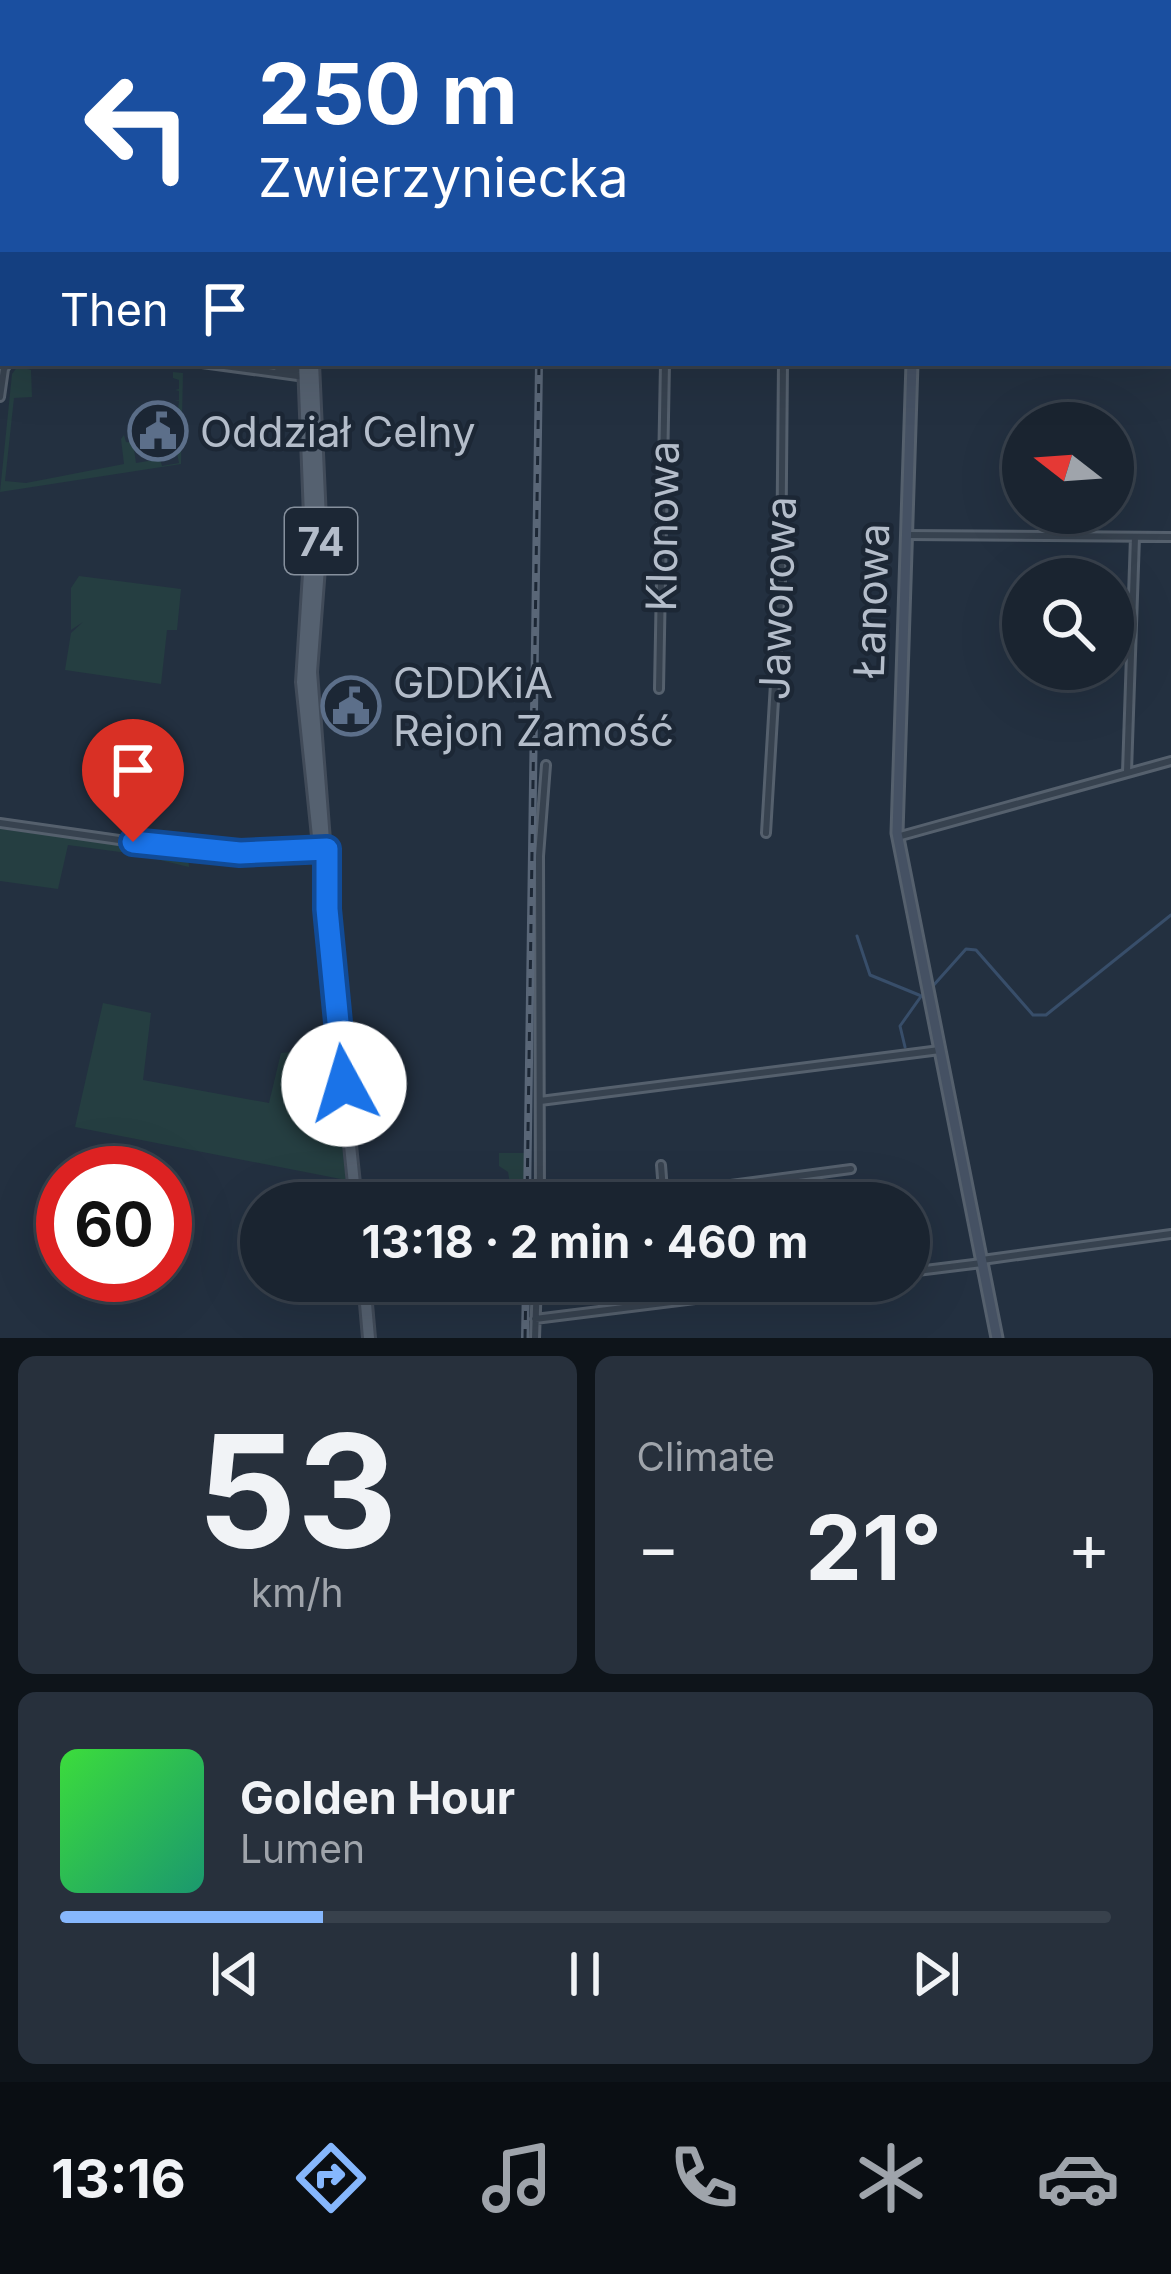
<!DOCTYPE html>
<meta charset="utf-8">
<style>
:root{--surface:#1a2430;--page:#27303c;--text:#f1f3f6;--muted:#9fa4ab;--line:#38414c;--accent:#86b7fd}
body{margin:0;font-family:Inter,sans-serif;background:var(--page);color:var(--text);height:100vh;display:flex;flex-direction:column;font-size:45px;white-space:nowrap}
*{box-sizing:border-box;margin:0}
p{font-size:39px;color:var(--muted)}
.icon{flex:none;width:66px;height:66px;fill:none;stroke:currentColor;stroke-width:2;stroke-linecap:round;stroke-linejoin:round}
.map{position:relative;height:1338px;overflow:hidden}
.panel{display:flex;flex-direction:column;gap:18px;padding:18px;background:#0e141a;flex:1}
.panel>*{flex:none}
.top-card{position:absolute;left:0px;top:0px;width:1173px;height:366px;box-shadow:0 12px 48px #0002,0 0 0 3px var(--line);background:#1a4fa0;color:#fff;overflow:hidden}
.needle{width:78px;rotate:287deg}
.fabs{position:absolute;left:1002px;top:402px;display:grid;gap:24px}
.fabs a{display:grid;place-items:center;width:132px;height:132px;border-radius:50%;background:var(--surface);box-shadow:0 12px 48px #0002,0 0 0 3px var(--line);font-size:60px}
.speed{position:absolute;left:36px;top:1146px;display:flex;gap:24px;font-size:60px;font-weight:700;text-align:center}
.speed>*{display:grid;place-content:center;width:156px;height:156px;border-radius:50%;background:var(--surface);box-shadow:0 12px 48px #0002,0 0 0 3px var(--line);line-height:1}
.speed .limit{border:18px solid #d22;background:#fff;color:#111}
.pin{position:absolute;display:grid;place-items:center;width:102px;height:102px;color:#fff;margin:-123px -51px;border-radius:50% 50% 50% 0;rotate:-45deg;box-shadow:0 0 12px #0007}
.pin .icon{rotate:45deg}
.me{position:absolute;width:132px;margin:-66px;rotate:354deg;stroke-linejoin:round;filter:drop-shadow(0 0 9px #0008)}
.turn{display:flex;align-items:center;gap:42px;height:252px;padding:0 60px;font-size:54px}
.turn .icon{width:156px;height:156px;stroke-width:2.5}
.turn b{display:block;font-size:84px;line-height:102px}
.then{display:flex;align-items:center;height:114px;padding:0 60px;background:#0003;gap:24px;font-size:45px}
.big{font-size:90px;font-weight:700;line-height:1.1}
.panel .tile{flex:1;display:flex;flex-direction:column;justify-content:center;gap:18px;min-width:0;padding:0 42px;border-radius:18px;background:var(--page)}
.panel .dial{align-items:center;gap:0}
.dial b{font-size:156px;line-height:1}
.song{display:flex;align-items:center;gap:36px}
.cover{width:144px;height:144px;border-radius:18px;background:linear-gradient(135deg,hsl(120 70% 55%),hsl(160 70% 35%))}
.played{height:12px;border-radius:6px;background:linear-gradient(90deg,var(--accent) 25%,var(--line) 25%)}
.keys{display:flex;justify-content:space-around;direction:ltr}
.heat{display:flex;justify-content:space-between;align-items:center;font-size:66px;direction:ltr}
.panel .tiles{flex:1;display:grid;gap:18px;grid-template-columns:1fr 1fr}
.tile:last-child{grid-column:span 2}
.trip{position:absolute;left:240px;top:1182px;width:690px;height:120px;border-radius:60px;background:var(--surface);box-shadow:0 12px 48px #0002,0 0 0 3px var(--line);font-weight:700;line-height:120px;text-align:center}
.tab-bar{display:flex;height:192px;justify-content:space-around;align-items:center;background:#0a0e13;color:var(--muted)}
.tab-bar .icon{width:84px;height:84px}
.tab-bar .on{color:var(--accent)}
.tab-bar b{font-size:54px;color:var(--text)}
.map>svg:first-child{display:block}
</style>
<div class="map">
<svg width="1171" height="1338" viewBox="0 0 1171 1338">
<rect width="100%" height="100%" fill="#233040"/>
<!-- green -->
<path fill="#253e41" d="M935 0H1171V210L1170 3Z
M18 366 31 370 32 397 14 398 5 481 26 483 124 464 121 439 124 435 126 442 139 443 140 447 134 449 136 463 160 459 162 466 179 463 177 453 173 452 178 451V443L173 442 178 441V432L174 431H178V422L174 421 178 420V411H174L178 410 179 401 174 400H179V391L175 390 179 389V380L173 378V372L183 373 181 464 0 492 12 374Z
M79 576 181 589 177 630H167L161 684 65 670 71 633 83 622 71 630V588Z
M0 829 188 853 189 867 135 854 68 845 58 889 0 881Z
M103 1003 151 1013 143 1080 269 1103 281 1053 331 1048 346 1180 75 1127Z
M499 1153H525V1203H433H463V1187L511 1189 508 1172 499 1166Z"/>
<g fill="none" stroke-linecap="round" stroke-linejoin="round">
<!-- stream -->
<path stroke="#384e6a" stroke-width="3" d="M821 0 824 3
M1066 0 1070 3
M559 3V0
M826 3 836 0
M1170 75 1171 76
M857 936 870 975 919 995
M932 987 966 949 976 950 1033 1015H1046L1171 915
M905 1047 900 1026 922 995"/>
<!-- street casing -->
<g stroke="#55606d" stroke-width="12">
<path id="street" d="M168 0 169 3
M41 3 42 0
M0 71 3 72
M0 182 3 169
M202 363 305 377
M277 372 305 369
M0 397 4 369 8 363
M906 535 1171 537
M659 689 665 363
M1127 772 1135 537
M0 823 189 850H317
M766 833 781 584 783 363
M897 837 1171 761
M540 1101 940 1050
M661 1165 664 1203
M663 1194 851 1169
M540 1203 539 856 546 765
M982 1260 1171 1234
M909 1272 982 1263
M673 1281 675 1301
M535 1319 840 1281
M535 1338 537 1281"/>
</g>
<!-- secondary casing -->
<g stroke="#55606d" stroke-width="15">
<path id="secondary" d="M912 363 897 833 997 1338"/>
</g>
<!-- primary casing -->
<g stroke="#414b59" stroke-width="16">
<path id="primary" d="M248 0 249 3
M260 0V3
M304 363 311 542 302 682 356 1203
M313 363 321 542 311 672 328 892
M364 1281 369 1338"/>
</g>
<!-- street -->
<use href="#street" stroke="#37424f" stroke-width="6"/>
<!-- secondary -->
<use href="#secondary" stroke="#455163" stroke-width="9"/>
<!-- primary -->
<use href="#primary" stroke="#556170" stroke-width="10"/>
<!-- rail casing -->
<g stroke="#596677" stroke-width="8">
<path id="rail" d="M543 3V0
M527 1203 539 363
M525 1338 526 1281"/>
</g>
<!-- rail -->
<use href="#rail" stroke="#1c2735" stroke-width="3" stroke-dasharray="9" stroke-linecap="butt"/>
</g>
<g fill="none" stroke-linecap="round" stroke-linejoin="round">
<!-- route casing -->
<g stroke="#114b97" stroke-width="30">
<path id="route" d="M133 842 240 853 327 849V909L344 1084"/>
</g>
<!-- route -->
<use href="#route" stroke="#1a73e8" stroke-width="21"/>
</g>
<!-- icons -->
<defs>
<g id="civic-ring" transform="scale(3)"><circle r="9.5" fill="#1c2735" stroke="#5c6f8a" stroke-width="1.5"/><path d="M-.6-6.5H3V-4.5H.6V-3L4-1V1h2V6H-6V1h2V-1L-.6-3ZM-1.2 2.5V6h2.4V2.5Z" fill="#5c6f8a"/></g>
</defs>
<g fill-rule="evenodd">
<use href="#civic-ring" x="158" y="431"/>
<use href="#civic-ring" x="351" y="706"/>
</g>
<g text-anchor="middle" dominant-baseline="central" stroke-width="9" stroke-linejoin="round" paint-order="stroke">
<!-- shield labels -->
<rect fill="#1c2735" stroke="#86909d" stroke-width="3" x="285" y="508" width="72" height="66" rx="9"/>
<g font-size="39" font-weight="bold" fill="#b4bdca">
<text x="321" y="541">74</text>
</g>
<!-- poi labels -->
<g font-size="42" fill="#b4bdca" stroke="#1c2735" text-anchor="start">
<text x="200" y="431">Oddział Celny</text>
<text x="393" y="682">GDDKiA<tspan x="393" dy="48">Rejon Zamość</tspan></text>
</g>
<!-- street labels -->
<g font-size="42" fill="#b4bdca" stroke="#1c2735">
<text transform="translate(662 526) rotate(-89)">Klonowa</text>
<text transform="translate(777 598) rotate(-88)">Jaworowa</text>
<text transform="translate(871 601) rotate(-88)">Łanowa</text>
</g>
</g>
</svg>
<div class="fabs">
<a><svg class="needle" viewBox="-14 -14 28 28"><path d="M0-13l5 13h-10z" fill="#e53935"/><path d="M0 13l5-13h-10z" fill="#9fa4ab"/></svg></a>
<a><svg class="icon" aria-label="search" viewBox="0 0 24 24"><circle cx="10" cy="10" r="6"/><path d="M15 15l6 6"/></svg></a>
</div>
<div class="speed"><div class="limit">60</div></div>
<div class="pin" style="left:133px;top:842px;background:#d93025"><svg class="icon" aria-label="arrive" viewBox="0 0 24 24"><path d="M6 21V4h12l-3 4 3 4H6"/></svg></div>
<svg class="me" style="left:344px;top:1084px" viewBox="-20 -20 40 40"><circle r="19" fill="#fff"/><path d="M0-13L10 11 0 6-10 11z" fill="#1a73e8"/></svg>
<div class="trip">13:18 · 2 min · 460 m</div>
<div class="top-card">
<div class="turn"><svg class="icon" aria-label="left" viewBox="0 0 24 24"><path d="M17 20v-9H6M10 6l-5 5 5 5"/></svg><div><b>250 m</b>Zwierzyniecka</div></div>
<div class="then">Then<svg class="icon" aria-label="arrive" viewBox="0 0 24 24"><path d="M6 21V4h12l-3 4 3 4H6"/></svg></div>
</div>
</div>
<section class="panel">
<div class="tiles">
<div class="tile dial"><b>53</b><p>km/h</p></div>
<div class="tile"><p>Climate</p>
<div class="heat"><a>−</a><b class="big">21°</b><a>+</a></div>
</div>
<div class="tile">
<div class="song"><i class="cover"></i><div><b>Golden Hour</b><p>Lumen</p></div></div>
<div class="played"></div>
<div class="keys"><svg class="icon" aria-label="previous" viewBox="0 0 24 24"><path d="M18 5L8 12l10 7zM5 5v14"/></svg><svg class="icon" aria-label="pause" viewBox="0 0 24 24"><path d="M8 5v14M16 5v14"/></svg><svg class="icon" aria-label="next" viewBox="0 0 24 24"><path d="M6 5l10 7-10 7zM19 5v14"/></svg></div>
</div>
</div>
</section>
<nav class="tab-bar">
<b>13:16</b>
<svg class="icon on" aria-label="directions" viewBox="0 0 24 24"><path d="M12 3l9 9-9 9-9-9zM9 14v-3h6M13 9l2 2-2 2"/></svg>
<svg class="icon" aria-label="music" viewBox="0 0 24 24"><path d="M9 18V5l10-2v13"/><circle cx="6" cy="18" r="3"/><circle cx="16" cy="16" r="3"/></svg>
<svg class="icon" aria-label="phone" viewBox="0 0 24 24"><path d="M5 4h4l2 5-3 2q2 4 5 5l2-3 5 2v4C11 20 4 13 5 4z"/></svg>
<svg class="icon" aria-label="climate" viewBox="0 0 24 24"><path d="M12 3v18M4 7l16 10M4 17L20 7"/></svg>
<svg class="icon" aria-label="car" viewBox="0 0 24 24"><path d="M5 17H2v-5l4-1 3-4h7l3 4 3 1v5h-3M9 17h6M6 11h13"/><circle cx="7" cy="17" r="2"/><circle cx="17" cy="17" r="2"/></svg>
</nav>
